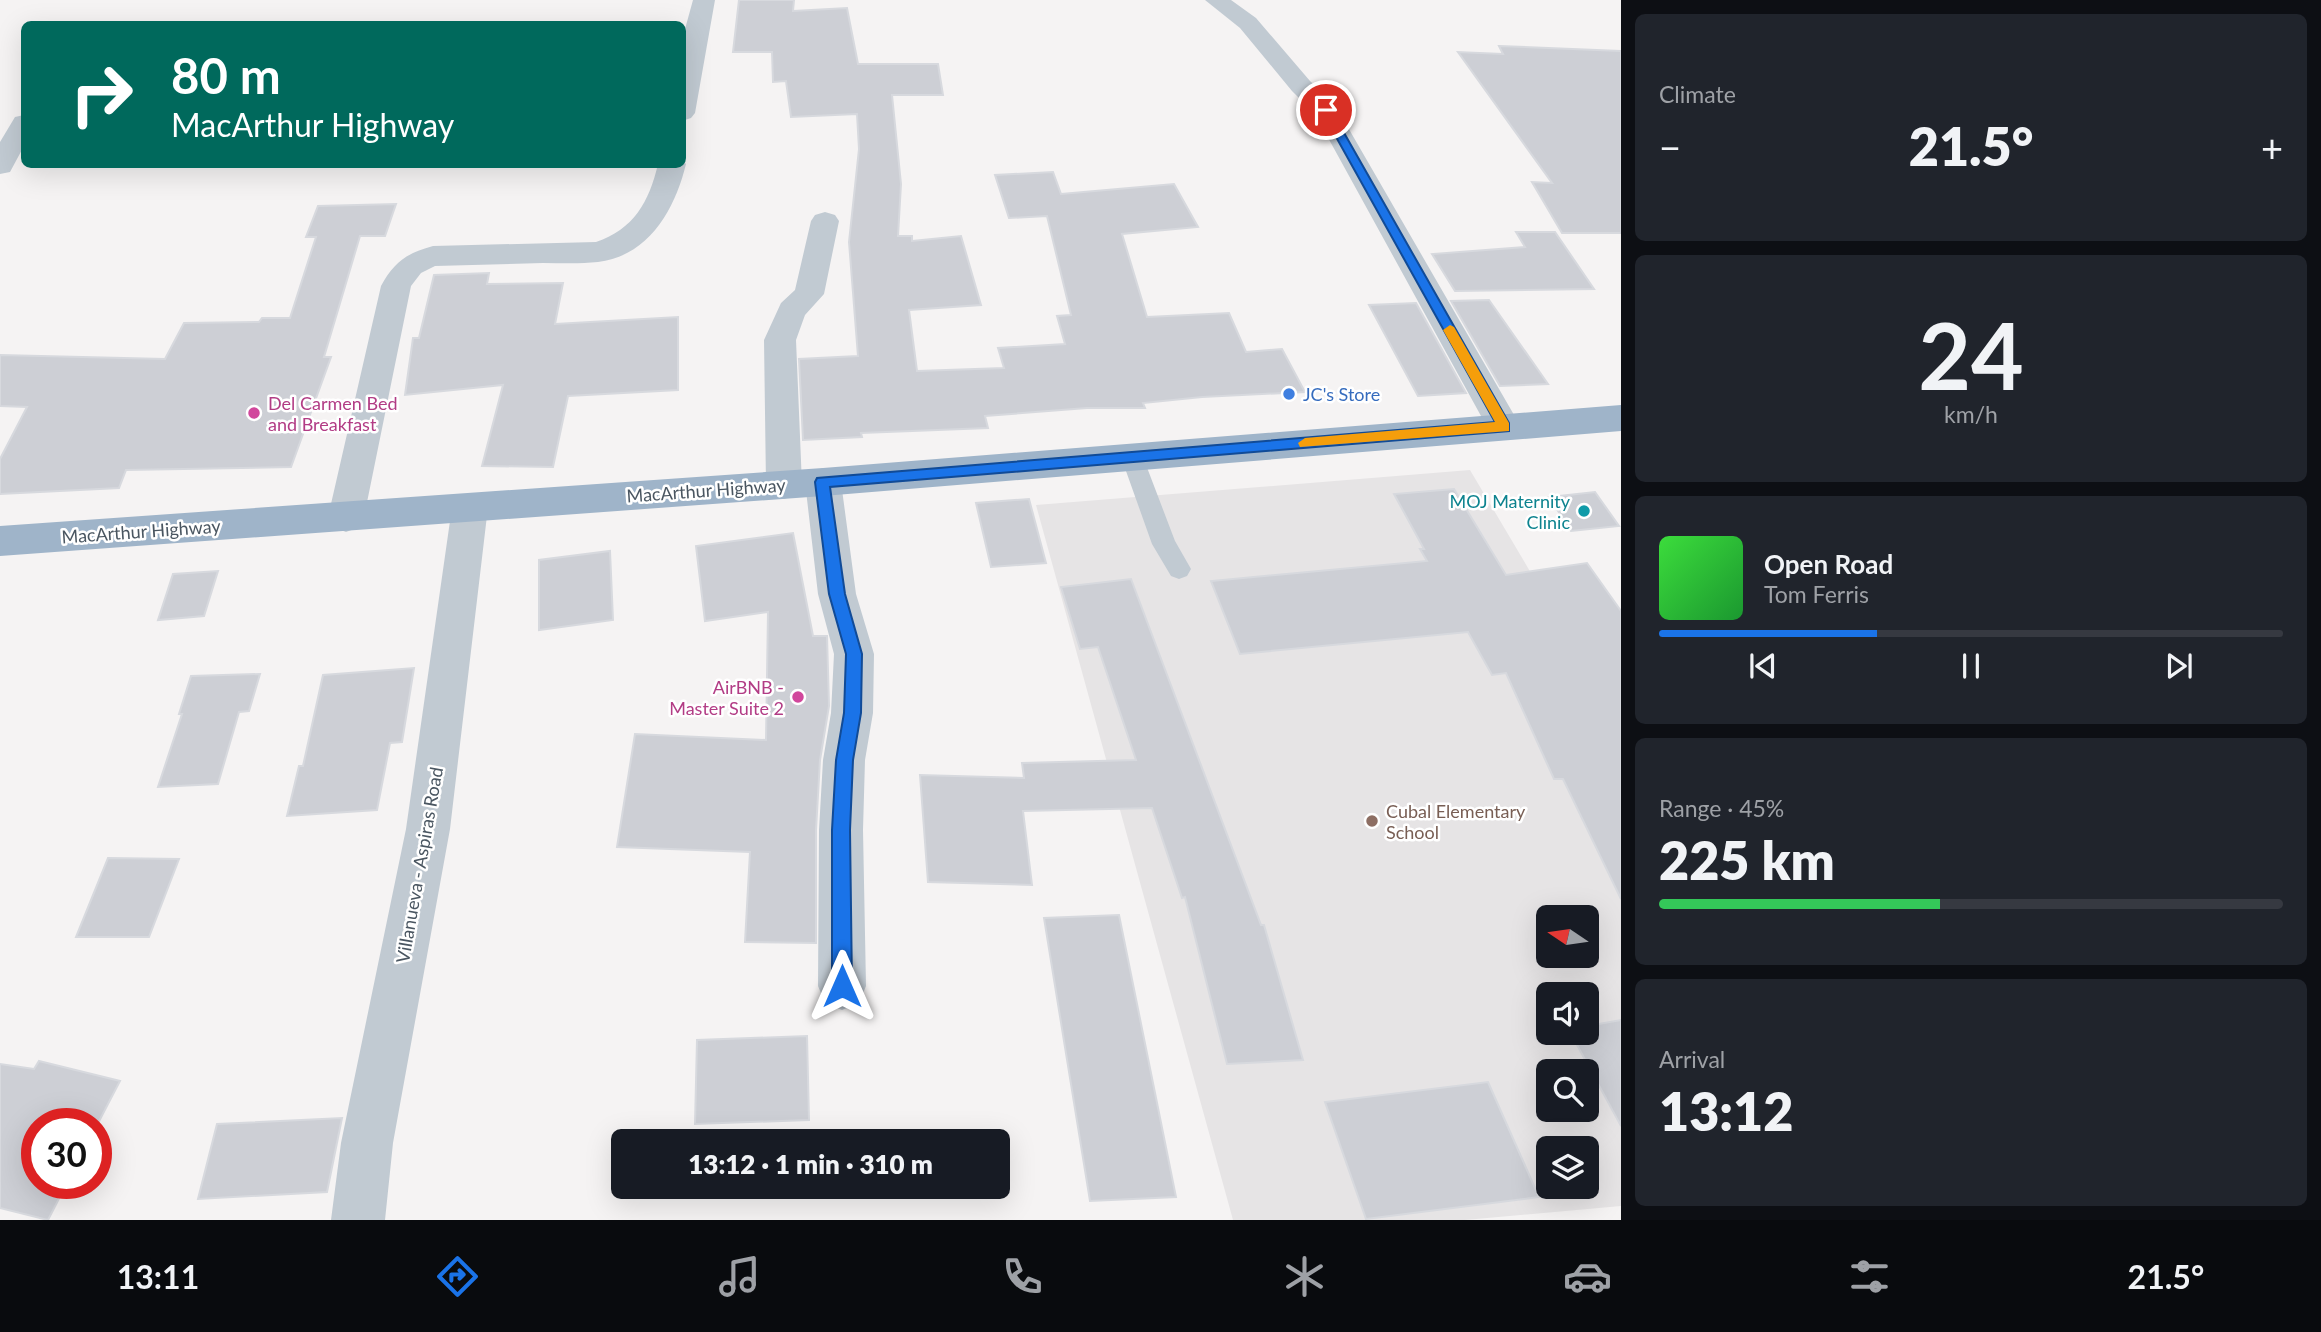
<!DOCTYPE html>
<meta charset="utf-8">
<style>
:root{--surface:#171b24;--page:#20242c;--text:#f1f3f6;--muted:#9ea1a6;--line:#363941;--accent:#1a73e8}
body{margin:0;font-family:Lato,sans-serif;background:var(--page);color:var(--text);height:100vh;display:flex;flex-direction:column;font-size:26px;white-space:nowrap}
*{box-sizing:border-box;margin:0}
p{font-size:23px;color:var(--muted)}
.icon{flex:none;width:38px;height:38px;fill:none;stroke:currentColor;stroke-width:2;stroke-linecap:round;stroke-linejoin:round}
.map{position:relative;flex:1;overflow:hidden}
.side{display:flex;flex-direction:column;gap:14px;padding:14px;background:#0d0f14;width:700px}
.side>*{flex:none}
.top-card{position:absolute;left:21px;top:21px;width:665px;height:147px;border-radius:10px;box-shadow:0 7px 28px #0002;background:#00695c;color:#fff;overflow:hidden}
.needle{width:46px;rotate:283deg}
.fabs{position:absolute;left:1536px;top:905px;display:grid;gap:14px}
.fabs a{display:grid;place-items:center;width:63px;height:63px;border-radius:10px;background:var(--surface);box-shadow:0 7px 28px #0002;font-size:35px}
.speed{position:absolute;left:21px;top:1108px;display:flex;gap:14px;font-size:35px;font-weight:700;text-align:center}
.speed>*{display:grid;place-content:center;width:91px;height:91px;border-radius:50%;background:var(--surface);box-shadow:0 7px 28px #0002;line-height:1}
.speed .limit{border:10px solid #d22;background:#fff;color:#111}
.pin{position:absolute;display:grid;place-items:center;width:60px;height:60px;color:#fff;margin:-30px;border:4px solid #fff;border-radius:50%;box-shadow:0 2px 7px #0007}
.me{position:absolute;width:77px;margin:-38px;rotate:0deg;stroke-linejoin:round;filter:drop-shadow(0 0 5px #0008)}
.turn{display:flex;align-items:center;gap:24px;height:147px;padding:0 35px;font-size:32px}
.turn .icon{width:91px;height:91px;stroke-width:2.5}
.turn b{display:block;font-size:49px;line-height:60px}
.big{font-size:52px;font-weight:800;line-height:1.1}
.side .card{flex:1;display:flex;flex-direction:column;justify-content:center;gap:10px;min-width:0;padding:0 24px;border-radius:10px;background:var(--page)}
.side .dial{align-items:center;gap:0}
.dial b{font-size:91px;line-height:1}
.song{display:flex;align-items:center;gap:21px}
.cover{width:84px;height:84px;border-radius:10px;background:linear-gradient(135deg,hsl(120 70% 55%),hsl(130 70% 35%))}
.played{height:7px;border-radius:4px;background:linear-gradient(90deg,var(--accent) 35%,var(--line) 35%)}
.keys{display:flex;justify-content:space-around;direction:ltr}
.heat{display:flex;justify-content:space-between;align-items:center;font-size:38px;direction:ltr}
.charge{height:10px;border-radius:5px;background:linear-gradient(90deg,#34c759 45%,var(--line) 0)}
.trip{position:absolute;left:611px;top:1129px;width:399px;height:70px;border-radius:10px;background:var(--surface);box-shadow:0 7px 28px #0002;font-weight:800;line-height:70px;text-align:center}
.menu{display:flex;height:112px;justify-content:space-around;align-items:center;background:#090b0e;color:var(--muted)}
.menu .icon{width:49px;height:49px}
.menu .current{color:var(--accent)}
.menu b{font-size:32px;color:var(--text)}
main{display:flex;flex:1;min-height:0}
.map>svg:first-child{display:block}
</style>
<main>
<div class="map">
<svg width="1621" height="1220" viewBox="0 0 1621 1220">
<rect width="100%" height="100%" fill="#f5f3f3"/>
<!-- education -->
<path fill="#e6e4e5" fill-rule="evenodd" d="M1470 470 1621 725V1206L1465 1220H1233L1036 505ZM1549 917H1587V956H1549ZM1549 994H1587V1032H1549ZM1549 1071H1587V1110H1549ZM1549 1148H1587V1186H1549Z"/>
<!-- building -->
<path fill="#cdcfd5" stroke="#d7d9de" stroke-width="2" d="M739 0H794L793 11 847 8 858 64H938L943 95H892L901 184 898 236H912V241L961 236 981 305 909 310 917 371 1004 368 998 348 1065 344 1057 316 1071 315 1047 216 1009 218 995 175 1053 172 1061 194 1174 184 1198 227 1122 234 1147 317 1229 313 1246 352 1282 349 1305 392 1202 397 1143 403 1145 408H1087L985 416 988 428 861 433 862 437 803 440 799 359 858 356 849 242 859 149 857 114 791 117 786 81 773 82 772 52H733Z
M1499 46 1621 51V233H1562L1532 182 1552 183 1458 52 1503 54Z
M396 204 385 236H360L324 357H331L291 467 126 470 119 488 0 494V459L27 407 0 406V355L165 359 184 323 259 322 262 318H290L316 237H306L318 206Z
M1516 232H1555L1594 289 1455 291 1432 254 1525 247Z
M489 273 487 284 563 283 555 324 678 317V390L568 396 553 467 482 466 503 385 405 395 413 338H419L434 275Z
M1489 300 1548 384 1500 386 1451 301Z
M1416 303 1466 393 1418 396 1369 305Z
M1454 489 1506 575 1587 563 1621 611V899L1563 779H1554L1506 673 1492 675 1468 632 1240 654 1211 581 1427 561 1420 549H1424L1394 494Z
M1595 492 1619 526 1571 531 1549 497Z
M1029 499 1046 563 991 567 976 503Z
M793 533 813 636H827L829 706 820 760 816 830V943L745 942 750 852 617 847 635 734 766 740 768 612 705 621 696 546Z
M610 551 613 620 539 630V560Z
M218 571 204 616 158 620 173 574Z
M1131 579 1261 925H1264L1303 1060 1227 1064 1185 897 1182 898 1152 808 1023 811 1032 885 928 882 920 775 1024 778 1022 763 1136 760 1098 647 1080 649 1061 587Z
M414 668 402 742 390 743 377 810 287 816 299 766H303L323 675Z
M260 674 249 711 239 712 218 784 158 787 182 714H179L191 676Z
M108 858 179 859 149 937H76Z
M1119 915 1154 1088 1176 1197 1090 1201 1044 918Z
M1621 1020V1126L1570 1032H1587V1026Z
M807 1036 809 1120 695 1124 697 1040Z
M39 1061 120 1081 96 1127V1124H37V1183H67L48 1220 0 1208V1064L34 1069Z
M1488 1082 1539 1197 1366 1219 1325 1102Z
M342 1118 327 1192 198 1199 217 1124Z"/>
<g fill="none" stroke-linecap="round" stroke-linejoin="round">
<!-- service -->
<path fill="#c1cad2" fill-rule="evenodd" d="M1132 449 1140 451 1143 457 1175 541 1191 569 1187 576 1179 579 1171 576 1152 544 1121 457 1124 451Z"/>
<!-- minor -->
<path fill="#c1cad2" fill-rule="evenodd" d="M693 0H715L695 113 691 118 682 121V40Z
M1205 0H1231L1256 18 1310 81 1335 105 1521 427 1516 436 1504 440 1492 436 1315 114 1292 91 1240 28Z
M24 115V146L10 172 0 174V142L15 117Z
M682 160 686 164C675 209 649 256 598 262 580 264 561 263 543 263 507 264 471 265 435 266L421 273 411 286 364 517 359 527 346 532 333 527 328 517 381 286C394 262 407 253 433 246L596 242C634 229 649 202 658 164H682Z
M825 212 835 215 839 221 824 294 805 315 796 340 802 485 796 495 784 499 772 495 766 485 764 340 781 303 795 290 811 221 815 215Z
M823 468 835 472 841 482 856 594 874 654 873 713 865 760 863 830 866 986 859 1003 842 1010 825 1003 818 986 819 830 823 760 831 713 834 654 818 594 805 482 811 472Z
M470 493 483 497 488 507 450 829 393 1143 385 1220H331L341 1143 406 829 452 507 457 497Z"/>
<!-- trunk -->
<path fill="#9fb4c9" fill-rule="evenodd" d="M1621 405V431L823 496 0 556V526L823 468Z"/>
</g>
<!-- route -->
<path fill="#1a73e8" stroke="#114b97" stroke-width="2" d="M1326 106 1331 110 1509 423V431L830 487 845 594 862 654 861 713 853 760 850 830 852 986 849 993 842 996 835 993 832 986V830L836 760 844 713 846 654 829 594 815 482 817 478 1495 422 1321 110Z"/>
<!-- slow -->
<path fill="#f59e0b" d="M1450 325 1454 327 1509 423V431L1300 447 1298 443 1305 438 1495 422 1443 330Z"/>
<!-- markers -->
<circle fill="#3f7fe0" stroke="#fff" stroke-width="2.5" cx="1289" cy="394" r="7"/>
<g fill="#d1479c" stroke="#fff" stroke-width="2.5">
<circle cx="254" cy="413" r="7"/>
<circle cx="798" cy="697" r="7"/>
</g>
<circle fill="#0f9aa8" stroke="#fff" stroke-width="2.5" cx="1584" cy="511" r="7"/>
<circle fill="#8d6e63" stroke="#fff" stroke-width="2.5" cx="1372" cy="821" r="7"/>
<g text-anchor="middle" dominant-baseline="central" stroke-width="5" stroke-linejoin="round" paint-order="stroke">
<!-- shop labels -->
<g font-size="18" fill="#366cbe" stroke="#fff" text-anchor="start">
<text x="1303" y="394">JC's Store</text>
</g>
<!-- hotel labels -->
<g font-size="18" fill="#b23c85" stroke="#fff" text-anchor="start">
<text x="268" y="403">Del Carmen Bed<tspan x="268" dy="21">and Breakfast</tspan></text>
<text x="784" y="687" text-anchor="end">AirBNB -<tspan x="784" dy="21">Master Suite 2</tspan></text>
</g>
<!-- street labels -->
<g font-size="18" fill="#4a5661" stroke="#fff">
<text transform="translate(706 490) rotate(-4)">MacArthur Highway</text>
<text transform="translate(141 531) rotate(-4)">MacArthur Highway</text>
<text transform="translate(419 865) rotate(-80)">Villanueva - Aspiras Road</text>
</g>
<!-- culture labels -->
<g font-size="18" fill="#0d838f" stroke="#fff" text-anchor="end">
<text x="1570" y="501">MOJ Maternity<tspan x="1570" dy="21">Clinic</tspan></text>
</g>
<!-- education labels -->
<g font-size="18" fill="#785e54" stroke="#fff" text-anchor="start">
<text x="1386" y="811">Cubal Elementary<tspan x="1386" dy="21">School</tspan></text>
</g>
</g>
</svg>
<div class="fabs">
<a><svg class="needle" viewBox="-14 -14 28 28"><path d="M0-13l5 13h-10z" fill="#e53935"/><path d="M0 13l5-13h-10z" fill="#9ea1a6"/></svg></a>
<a><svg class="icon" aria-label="sound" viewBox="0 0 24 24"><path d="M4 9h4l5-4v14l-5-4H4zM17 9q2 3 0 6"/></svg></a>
<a><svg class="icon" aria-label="search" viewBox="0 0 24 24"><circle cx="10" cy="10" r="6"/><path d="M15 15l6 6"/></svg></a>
<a><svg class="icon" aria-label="layers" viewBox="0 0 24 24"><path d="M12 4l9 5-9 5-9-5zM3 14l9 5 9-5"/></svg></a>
</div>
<div class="speed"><div class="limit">30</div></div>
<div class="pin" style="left:1326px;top:110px;background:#d93025"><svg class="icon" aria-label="arrive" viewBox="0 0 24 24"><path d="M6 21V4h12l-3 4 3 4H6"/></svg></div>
<svg class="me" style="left:842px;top:986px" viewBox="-20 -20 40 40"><path d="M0-17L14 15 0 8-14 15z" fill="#1a73e8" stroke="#fff" stroke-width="4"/></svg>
<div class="trip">13:12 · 1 min · 310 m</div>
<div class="top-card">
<div class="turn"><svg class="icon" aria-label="right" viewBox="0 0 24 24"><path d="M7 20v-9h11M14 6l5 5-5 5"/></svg><div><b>80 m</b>MacArthur Highway</div></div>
</div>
</div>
<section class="side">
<div class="card"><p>Climate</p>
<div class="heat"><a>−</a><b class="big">21.5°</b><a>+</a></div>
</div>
<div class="card dial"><b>24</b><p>km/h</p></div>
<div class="card">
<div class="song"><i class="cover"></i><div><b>Open Road</b><p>Tom Ferris</p></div></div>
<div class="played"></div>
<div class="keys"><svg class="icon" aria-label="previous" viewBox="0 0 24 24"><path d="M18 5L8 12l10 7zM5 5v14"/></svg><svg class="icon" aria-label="pause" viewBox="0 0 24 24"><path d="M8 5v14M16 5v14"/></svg><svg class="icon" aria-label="next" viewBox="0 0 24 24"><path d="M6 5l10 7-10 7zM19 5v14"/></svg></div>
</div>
<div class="card"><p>Range · 45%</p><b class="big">225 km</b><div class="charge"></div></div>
<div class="card"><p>Arrival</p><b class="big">13:12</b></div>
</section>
</main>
<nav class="menu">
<b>13:11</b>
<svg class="icon current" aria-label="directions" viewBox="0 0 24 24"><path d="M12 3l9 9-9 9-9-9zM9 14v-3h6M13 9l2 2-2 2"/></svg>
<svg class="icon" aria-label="music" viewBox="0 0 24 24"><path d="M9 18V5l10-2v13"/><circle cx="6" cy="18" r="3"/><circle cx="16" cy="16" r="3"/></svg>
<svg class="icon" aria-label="phone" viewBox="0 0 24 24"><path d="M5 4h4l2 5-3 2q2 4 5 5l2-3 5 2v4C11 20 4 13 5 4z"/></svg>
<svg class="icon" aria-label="climate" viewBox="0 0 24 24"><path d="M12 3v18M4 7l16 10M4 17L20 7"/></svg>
<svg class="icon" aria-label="car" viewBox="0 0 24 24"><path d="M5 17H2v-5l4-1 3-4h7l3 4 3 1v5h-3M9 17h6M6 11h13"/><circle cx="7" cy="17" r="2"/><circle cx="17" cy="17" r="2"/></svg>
<svg class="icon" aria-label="filters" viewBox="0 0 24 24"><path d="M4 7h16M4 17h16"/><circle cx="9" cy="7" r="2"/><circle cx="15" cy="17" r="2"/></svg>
<b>21.5°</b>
</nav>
